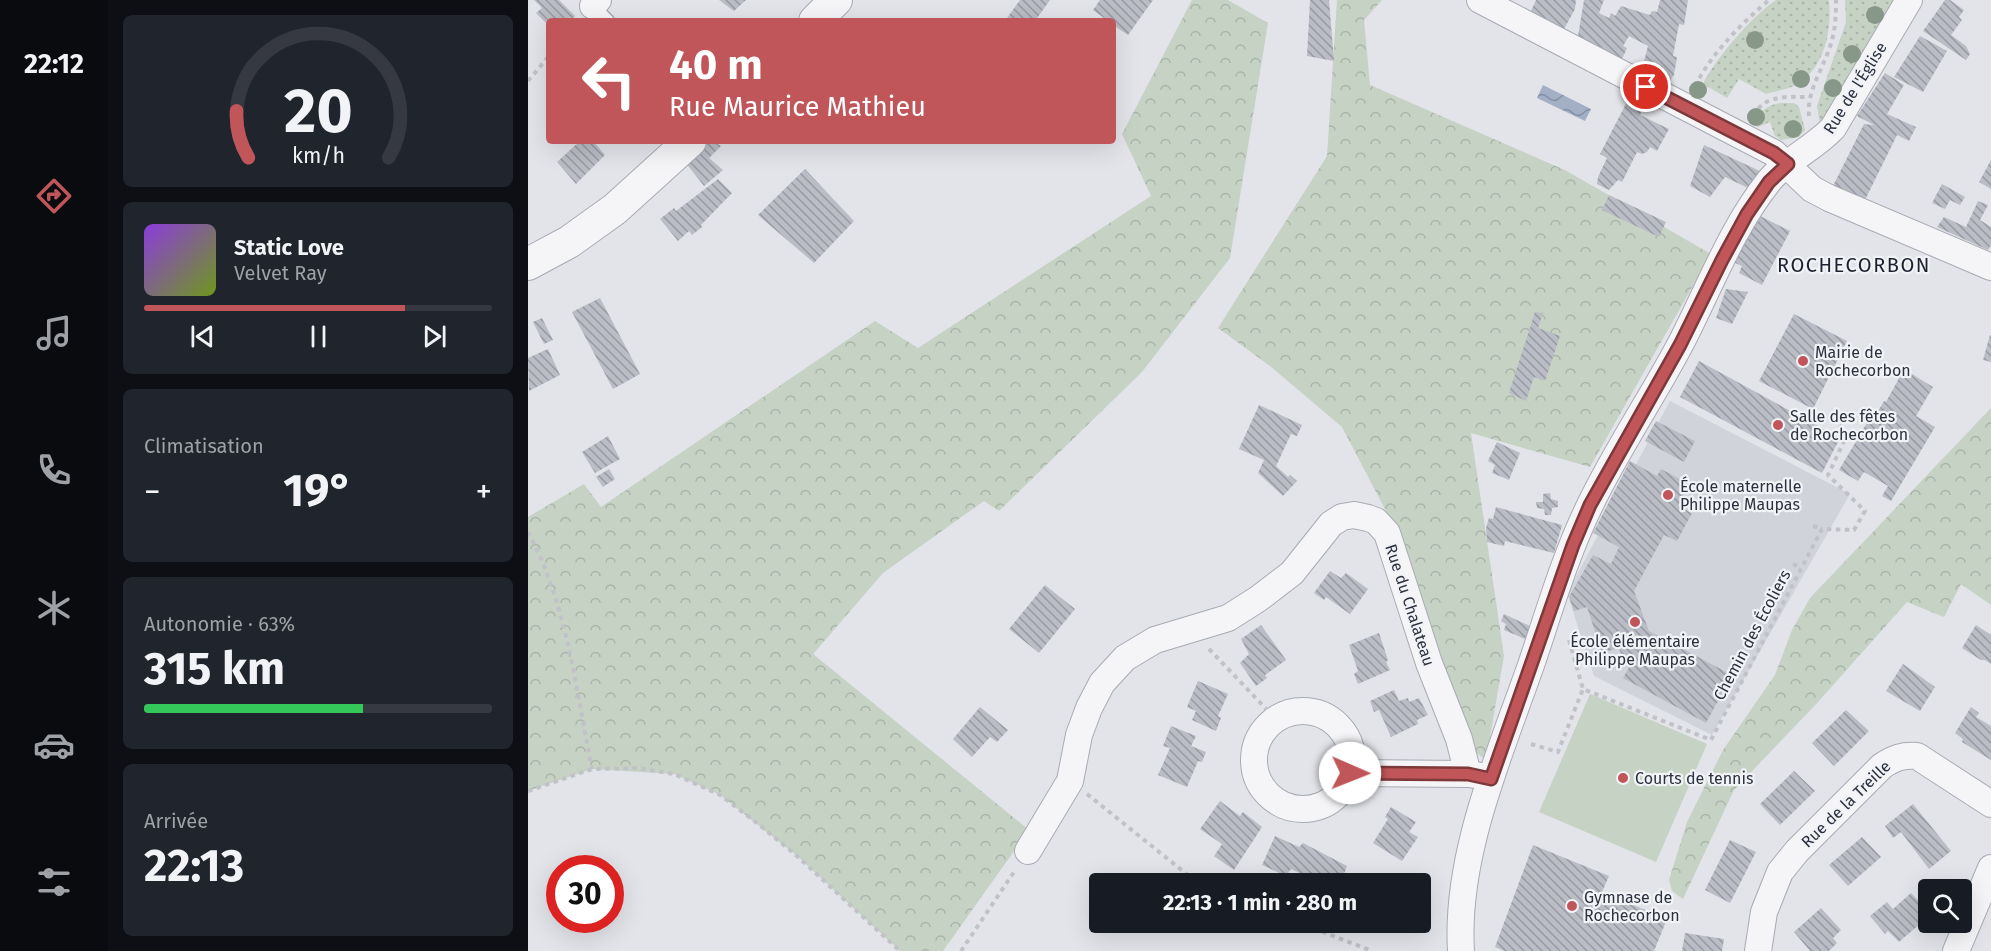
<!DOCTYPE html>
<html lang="fr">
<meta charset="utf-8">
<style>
:root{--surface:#171b24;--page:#20242c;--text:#f1f3f6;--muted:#9ea1a6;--line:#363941;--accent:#c0565a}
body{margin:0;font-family:"Fira Sans",sans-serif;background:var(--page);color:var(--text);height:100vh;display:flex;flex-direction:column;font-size:22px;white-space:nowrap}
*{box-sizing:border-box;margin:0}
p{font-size:20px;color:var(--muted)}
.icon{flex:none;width:33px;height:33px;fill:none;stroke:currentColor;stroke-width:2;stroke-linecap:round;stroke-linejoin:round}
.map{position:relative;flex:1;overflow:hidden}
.sheet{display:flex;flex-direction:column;gap:15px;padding:15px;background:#0d0f14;width:420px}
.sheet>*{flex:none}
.guide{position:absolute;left:18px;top:18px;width:570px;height:126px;border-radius:6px;box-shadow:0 6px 24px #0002;background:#c0565a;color:#fff;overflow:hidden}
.controls{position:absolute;left:1390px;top:879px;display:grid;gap:12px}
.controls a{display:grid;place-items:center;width:54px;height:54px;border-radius:6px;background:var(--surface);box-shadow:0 6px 24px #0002;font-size:30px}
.speed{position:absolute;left:18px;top:855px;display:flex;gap:12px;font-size:30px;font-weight:700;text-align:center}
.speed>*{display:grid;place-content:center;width:78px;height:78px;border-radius:50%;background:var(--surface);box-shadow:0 6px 24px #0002;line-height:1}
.speed .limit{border:9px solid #d22;background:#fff;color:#111}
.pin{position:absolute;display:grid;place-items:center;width:51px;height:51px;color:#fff;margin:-26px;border:3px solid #fff;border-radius:50%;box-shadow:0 2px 6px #0007}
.me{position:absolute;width:66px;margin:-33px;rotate:91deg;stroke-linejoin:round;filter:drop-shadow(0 0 4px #0008)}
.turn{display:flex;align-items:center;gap:21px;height:126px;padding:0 24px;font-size:27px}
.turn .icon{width:78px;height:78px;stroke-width:2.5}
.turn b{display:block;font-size:42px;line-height:51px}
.big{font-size:45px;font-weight:700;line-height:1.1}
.sheet .widget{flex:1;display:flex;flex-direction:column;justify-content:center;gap:9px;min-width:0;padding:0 21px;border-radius:9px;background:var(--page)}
.sheet .dial{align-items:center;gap:0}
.dial svg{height:156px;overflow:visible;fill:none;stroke:var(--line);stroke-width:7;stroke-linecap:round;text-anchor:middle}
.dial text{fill:var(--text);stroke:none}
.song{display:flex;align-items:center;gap:18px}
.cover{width:72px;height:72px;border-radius:9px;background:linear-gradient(135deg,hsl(270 70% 55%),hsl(80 70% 35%))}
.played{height:6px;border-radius:3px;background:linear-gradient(90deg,var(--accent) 75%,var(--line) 75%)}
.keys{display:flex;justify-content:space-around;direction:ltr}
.heat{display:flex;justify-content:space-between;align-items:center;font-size:33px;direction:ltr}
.charge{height:9px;border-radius:4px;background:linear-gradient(90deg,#34c759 63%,var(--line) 0)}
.trip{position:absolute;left:561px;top:873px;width:342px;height:60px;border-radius:6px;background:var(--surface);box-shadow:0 6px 24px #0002;font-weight:700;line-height:60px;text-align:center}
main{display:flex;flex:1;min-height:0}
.dock{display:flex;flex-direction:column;width:108px;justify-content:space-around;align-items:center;background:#090b0e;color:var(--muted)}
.dock .icon{width:42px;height:42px}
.dock .on{color:var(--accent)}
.dock b{font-size:27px;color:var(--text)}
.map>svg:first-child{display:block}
</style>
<main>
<nav class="dock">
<b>22:12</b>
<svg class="icon on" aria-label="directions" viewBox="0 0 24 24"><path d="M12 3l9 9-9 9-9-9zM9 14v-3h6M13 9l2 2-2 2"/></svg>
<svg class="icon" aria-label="music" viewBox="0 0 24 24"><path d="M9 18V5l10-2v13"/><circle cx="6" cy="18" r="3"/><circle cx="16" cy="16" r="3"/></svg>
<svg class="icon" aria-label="phone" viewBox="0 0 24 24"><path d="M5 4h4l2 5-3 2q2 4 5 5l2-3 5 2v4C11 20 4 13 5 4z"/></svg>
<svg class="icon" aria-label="climate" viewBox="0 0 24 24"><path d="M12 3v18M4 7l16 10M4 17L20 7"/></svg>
<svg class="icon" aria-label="car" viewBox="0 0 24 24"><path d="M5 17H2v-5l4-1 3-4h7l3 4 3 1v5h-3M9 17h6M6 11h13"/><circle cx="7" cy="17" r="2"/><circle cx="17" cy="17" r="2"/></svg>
<svg class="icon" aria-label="filters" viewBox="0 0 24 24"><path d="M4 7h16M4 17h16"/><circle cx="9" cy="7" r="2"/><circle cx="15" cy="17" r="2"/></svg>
</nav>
<section class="sheet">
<div class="widget dial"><svg viewBox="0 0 100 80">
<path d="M14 69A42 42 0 1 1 86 69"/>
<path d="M14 69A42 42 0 0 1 8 45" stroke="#c0565a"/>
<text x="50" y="56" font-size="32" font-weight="700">20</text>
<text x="50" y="72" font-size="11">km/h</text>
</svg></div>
<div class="widget">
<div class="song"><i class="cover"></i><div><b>Static Love</b><p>Velvet Ray</p></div></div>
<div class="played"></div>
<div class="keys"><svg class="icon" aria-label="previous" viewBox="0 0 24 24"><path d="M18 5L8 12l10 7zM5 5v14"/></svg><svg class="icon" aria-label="pause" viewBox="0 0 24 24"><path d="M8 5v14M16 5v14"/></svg><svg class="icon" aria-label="next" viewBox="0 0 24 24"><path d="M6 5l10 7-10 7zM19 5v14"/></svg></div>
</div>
<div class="widget"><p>Climatisation</p>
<div class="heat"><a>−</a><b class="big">19°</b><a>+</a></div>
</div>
<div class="widget"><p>Autonomie · 63%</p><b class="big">315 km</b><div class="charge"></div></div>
<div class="widget"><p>Arrivée</p><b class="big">22:13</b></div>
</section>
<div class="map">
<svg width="1463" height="951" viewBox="0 0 1463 951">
<defs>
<pattern id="grass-dots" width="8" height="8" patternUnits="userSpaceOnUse" patternTransform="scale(1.5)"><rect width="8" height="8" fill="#c6d2c4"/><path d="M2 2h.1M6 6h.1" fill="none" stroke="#aab5a9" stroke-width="1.8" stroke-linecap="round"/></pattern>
<pattern id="forest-crowns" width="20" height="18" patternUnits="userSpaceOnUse" patternTransform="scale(1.5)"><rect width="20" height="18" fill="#c6d2c4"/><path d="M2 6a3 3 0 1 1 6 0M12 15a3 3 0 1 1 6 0" fill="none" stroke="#aab5a9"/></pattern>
<pattern id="water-waves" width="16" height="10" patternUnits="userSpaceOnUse" patternTransform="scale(1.5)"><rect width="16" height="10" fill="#a2afc5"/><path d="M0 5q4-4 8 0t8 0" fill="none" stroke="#848fa1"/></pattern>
<pattern id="building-back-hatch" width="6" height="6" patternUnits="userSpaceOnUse" patternTransform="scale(1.5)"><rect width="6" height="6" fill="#babdc5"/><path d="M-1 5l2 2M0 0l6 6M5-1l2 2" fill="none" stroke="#979aa1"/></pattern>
</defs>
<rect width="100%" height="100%" fill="#e2e4e9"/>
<!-- built -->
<path fill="#d1d3db" d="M1142 401 1322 494 1184 735 1066 676 1039 593Z"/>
<!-- grass -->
<path fill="url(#grass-dots)" d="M1248 0H1301C1304 30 1297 66 1270 84 1261 89 1248 91 1238 94L1211 79 1199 98 1175 84C1187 59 1225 15 1248 0Z
M1317 0H1370L1298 117 1292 123 1289 106 1318 22Z
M1252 103H1266L1271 107 1277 130 1271 137 1253 140 1247 136 1242 122 1230 127 1228 125C1230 111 1240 105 1252 103Z"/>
<!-- forest -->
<path fill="url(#forest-crowns)" d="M664 0H700L740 23 702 258 614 372 471 511 456 501 355 573 285 654 501 830 415 951H372L269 856 192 795 146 774 64 769 0 791V517L56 484 73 507 347 321 390 348 623 196 594 134Z
M809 0H854L836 20 842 85 1037 170 1183 254 1062 467 943 433 976 656 958 760 942 748 859 513 814 427 742 366 690 328 799 156Z
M1463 408V605L1433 584 1416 617 1379 602 1290 702 1206 790 1155 899 1144 891 1141 880 1159 822 1195 750 1247 675 1264 630 1282 598Z"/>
<!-- garden -->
<path fill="#c6d2c4" d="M1062 694 1179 744 1128 862 1011 812Z"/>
<!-- water -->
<path fill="url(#water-waves)" d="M1015 85 1063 109 1057 121 1009 98Z"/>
<!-- building -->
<path fill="url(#building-back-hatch)" d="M6 0H31L47 16 43 21H21V26L8 13 14 8Z
M191 0H218L206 11Z
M492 0H522L507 21H477Z
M572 0H625L600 35 585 25V21H580L565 10Z
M782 0H801L806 61 779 56Z
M1008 0H1048L1047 9 1036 29 1003 11Z
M1056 0H1076L1071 13 1081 18 1083 13 1087 16 1093 6 1122 15 1124 11 1129 12 1132 0H1160L1156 25 1151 24 1145 56 1149 57 1146 75 1140 83 1124 74 1125 69 1115 65 1120 46 1101 36 1095 46 1099 48 1094 59 1050 36Z
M1417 0H1422L1436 10 1431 17 1434 20 1423 35 1438 46 1442 54 1438 60 1395 31Z
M1392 36 1419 51 1395 92 1366 77Z
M1357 73 1376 85 1359 114 1388 127 1381 141 1369 135 1337 200 1305 186 1336 124 1346 125 1329 116Z
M1102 96 1117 104 1112 115 1141 129 1129 151 1122 147 1119 152 1114 154 1109 152 1094 182 1090 180 1081 190 1069 184 1070 177 1079 158 1072 154Z
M52 141H65L77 155 48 184 29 162Z
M178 141H185L193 146 181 158 195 170 176 186 157 162Z
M1176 145 1234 172 1222 189 1197 177 1182 197 1162 186Z
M1463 160V189L1451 182Z
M277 169 326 221 286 263 230 215Z
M190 179 204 193 173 225 174 227 164 235 161 231 150 241 132 219 146 208 148 211Z
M1414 184 1437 197 1432 205 1422 200 1417 209 1404 203Z
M1081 195 1138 222 1131 237 1074 210Z
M1450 201 1460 205 1452 220 1463 227V245L1460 250 1409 227 1416 217 1438 227Z
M1230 215 1262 231 1234 285 1211 273 1214 266 1205 262Z
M1198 289 1220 292 1204 324 1188 318Z
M72 298 112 374 85 389 44 312Z
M1007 312 1015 313 1010 328 1032 336 1017 381 1006 377 998 401 981 393Z
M1266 314 1319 341 1285 409 1231 381Z
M14 318 25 340 16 344 5 322Z
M1462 335H1463V362L1455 360Z
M20 349 32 375 1 391 0 358Z
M1171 361 1312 438 1294 473 1152 397Z
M1376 369 1405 387 1388 416 1407 427 1363 501 1354 496 1360 486 1336 472 1330 481 1311 470 1346 411 1349 413 1356 401 1358 402Z
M731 405 774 425 769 436 763 434 748 466 760 477 762 475 769 481 755 496 730 473 736 460 711 449Z
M1128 421 1167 441 1156 462 1117 441Z
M80 436 92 459 67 473 54 452Z
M969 442 992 453 981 480 964 473 967 465 960 461Z
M1102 461 1129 476 1133 469 1161 484 1150 506 1164 513 1149 541 1136 535 1106 591 1121 631 1204 675 1178 723 1095 678 1105 660 1093 654 1091 648 1074 653 1059 607 1046 611 1041 597 1065 555 1083 564 1091 547 1065 533Z
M81 469 87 479 75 487 68 477Z
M1022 493 1023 499 1030 501V507L1024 508 1023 515H1017L1016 509 1009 508 1008 502H1015V494Z
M968 507 1034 525 1026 553 977 541 976 546 959 542 958 528 961 518 965 519Z
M802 571 813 578 818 573 840 589 822 614 798 597 796 600 786 593Z
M517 585 547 609 511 653 481 629Z
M976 614 1002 626 997 639 976 630 978 624 973 621Z
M733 625 758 660 737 675 739 678 728 686 712 663 721 654 713 639Z
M1448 625 1463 635V664L1457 660H1453L1434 648Z
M851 633 860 660 858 662 862 670 830 684 826 674 830 671 821 645Z
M1375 664 1407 687 1392 711 1358 691Z
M670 681 700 694 690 716 693 718 688 731 664 720 668 711 659 707Z
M866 690 871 701 880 698 881 702 891 698 900 715 889 720 890 724 863 737 851 710 846 712 842 701Z
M452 707 480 730 469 742 462 737 444 757 425 739Z
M1443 707 1451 713 1448 717 1463 726V760L1434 742 1435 739 1427 733Z
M1318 710 1341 731 1306 766 1284 743Z
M643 726 668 736 663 746 678 752 674 762 670 761 659 787 630 775 642 748 635 746Z
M1266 771 1287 791 1252 825 1232 804Z
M692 801 712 816 715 812 734 827 706 870 686 856 694 844 672 829Z
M1385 804 1423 851 1401 869 1373 832 1365 838 1357 826Z
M863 807 888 822 881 832 890 837 874 861 845 843 860 819 857 817Z
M747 836 771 847 775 843 819 866 812 884H783L784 879 763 869 758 876 734 865Z
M1334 837 1353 857 1320 886 1301 865Z
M1202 840 1228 852 1202 903 1177 890Z
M1005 845 1081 876 1074 892 1139 919 1126 951H976L967 947Z
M1383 893 1401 912V916L1371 942 1360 931 1357 934 1342 916 1359 902 1365 909Z
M1293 908 1313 930 1305 938 1309 943 1301 951H1282L1266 932Z
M1157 933 1196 939 1194 951H1154Z"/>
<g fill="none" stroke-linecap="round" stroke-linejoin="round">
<!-- service casing -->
<g stroke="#a8abb3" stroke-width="15">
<path id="service" d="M65 6 80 21"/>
</g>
<!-- minor casing -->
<g stroke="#a8abb3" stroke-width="28">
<path id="minor" d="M952 0 1246 153 1284 189 1301 198 1463 267
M65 6 70 0
M726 760a49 49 0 1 1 98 0a49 49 0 1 1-98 0Z
M822 773 940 774 954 776
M500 851 542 781 551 735 561 708 574 683 597 658 627 640 700 618 730 599 764 573 803 524 814 517 826 515 840 518 848 521 859 533 901 663 931 739 940 774
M933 951C927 855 972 754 1003 665 1021 612 1037 556 1062 505 1089 449 1124 398 1153 343 1181 289 1203 229 1241 181 1257 161 1285 149 1305 128L1381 0
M1230 951 1236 912 1252 872 1269 851 1354 766C1366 758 1374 755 1389 756L1463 804
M1428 951 1463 868"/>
</g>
<!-- tertiary casing -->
<g stroke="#a8abb3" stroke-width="34">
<path id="tertiary" d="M287 21 308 0
M0 264 41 242 87 209 162 141"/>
</g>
<!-- path -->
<path stroke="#c1c2c8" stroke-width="4" stroke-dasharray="4.5 4.5" stroke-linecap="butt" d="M0 81 21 56
M1167 86C1184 53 1213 24 1241 0
M1225 116C1237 94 1259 97 1281 97
M1281 116C1279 92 1292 74 1300 52 1307 35 1308 19 1308 0
M1285 526 1294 529
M0 532C39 604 48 690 64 769
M1265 564 1273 568
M1041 640 1055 689 1183 740 1294 529 1326 530 1337 511 1300 475 1319 435 1304 416
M681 649 748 719
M1003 744 1030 752 1055 689
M0 791 64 769 109 768 146 774 192 795 229 823 269 856 372 951
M559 794 671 884
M769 922 844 951
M433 951 488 869"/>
<!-- service -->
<use href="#service" stroke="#f5f5f8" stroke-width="12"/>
<!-- minor -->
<use href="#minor" stroke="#f5f5f8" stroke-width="26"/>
<!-- tertiary -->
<use href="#tertiary" stroke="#f5f5f8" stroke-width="32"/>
</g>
<!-- trees -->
<g fill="#879889">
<circle cx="1347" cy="15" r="9"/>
<circle cx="1227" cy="40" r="9"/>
<circle cx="1324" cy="54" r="9"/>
<circle cx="1273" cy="79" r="9"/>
<circle cx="1305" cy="88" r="9"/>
<circle cx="1170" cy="90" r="9"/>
<circle cx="1228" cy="117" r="9"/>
<circle cx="1265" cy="129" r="9"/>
</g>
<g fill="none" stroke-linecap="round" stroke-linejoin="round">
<!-- route casing -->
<g stroke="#7d383a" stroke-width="15">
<path id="route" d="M822 773 940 774 963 779 1045 545 1062 505 1152 345 1194 260 1219 214 1241 182 1260 164 1246 153 1118 87"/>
</g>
<!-- route -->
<use href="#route" stroke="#c0565a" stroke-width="10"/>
</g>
<!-- markers -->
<g fill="#c0565a" stroke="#f2f3f7" stroke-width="2">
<circle cx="1275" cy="361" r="6"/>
<circle cx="1250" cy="425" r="6"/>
<circle cx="1140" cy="495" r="6"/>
<circle cx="1107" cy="622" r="6"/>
<circle cx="1095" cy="778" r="6"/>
<circle cx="1044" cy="906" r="6"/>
</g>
<g text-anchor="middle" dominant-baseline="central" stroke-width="4.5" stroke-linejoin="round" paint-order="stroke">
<!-- street labels -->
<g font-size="16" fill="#2c313f" stroke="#f2f3f7">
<text transform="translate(1327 88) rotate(-58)">Rue de l'Église</text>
<text transform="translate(882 605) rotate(72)">Rue du Chalateau</text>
<text transform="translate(1224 635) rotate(-62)">Chemin des Écoliers</text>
<text transform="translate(1318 804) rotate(-44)">Rue de la Treille</text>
</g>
<!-- poi labels -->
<g font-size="16" fill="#2c313f" stroke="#f2f3f7" text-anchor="start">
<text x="1287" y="352">Mairie de<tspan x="1287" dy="18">Rochecorbon</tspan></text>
<text x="1262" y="416">Salle des fêtes<tspan x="1262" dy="18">de Rochecorbon</tspan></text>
<text x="1152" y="486">École maternelle<tspan x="1152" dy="18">Philippe Maupas</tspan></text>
<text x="1107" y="641" text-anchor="middle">École élémentaire<tspan x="1107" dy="18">Philippe Maupas</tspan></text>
<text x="1107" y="778">Courts de tennis</text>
<text x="1056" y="897">Gymnase de<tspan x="1056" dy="18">Rochecorbon</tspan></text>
</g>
<!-- quarter labels -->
<g font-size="20" letter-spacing="1.5" fill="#1e2230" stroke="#f2f3f7">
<text x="1326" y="265">ROCHECORBON</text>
</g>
</g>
</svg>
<div class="controls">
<a><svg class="icon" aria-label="search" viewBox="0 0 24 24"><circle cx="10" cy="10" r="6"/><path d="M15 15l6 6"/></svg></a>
</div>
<div class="speed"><div class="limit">30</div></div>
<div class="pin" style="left:1118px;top:87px;background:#d93025"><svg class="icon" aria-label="arrive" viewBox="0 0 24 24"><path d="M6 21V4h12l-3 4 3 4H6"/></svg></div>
<svg class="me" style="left:822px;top:773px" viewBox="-20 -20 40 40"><circle r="19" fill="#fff"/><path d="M0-13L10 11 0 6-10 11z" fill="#c0565a"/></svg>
<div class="trip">22:13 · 1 min · 280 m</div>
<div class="guide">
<div class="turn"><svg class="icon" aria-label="left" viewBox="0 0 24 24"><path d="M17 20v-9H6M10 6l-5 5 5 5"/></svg><div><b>40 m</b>Rue Maurice Mathieu</div></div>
</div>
</div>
</main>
